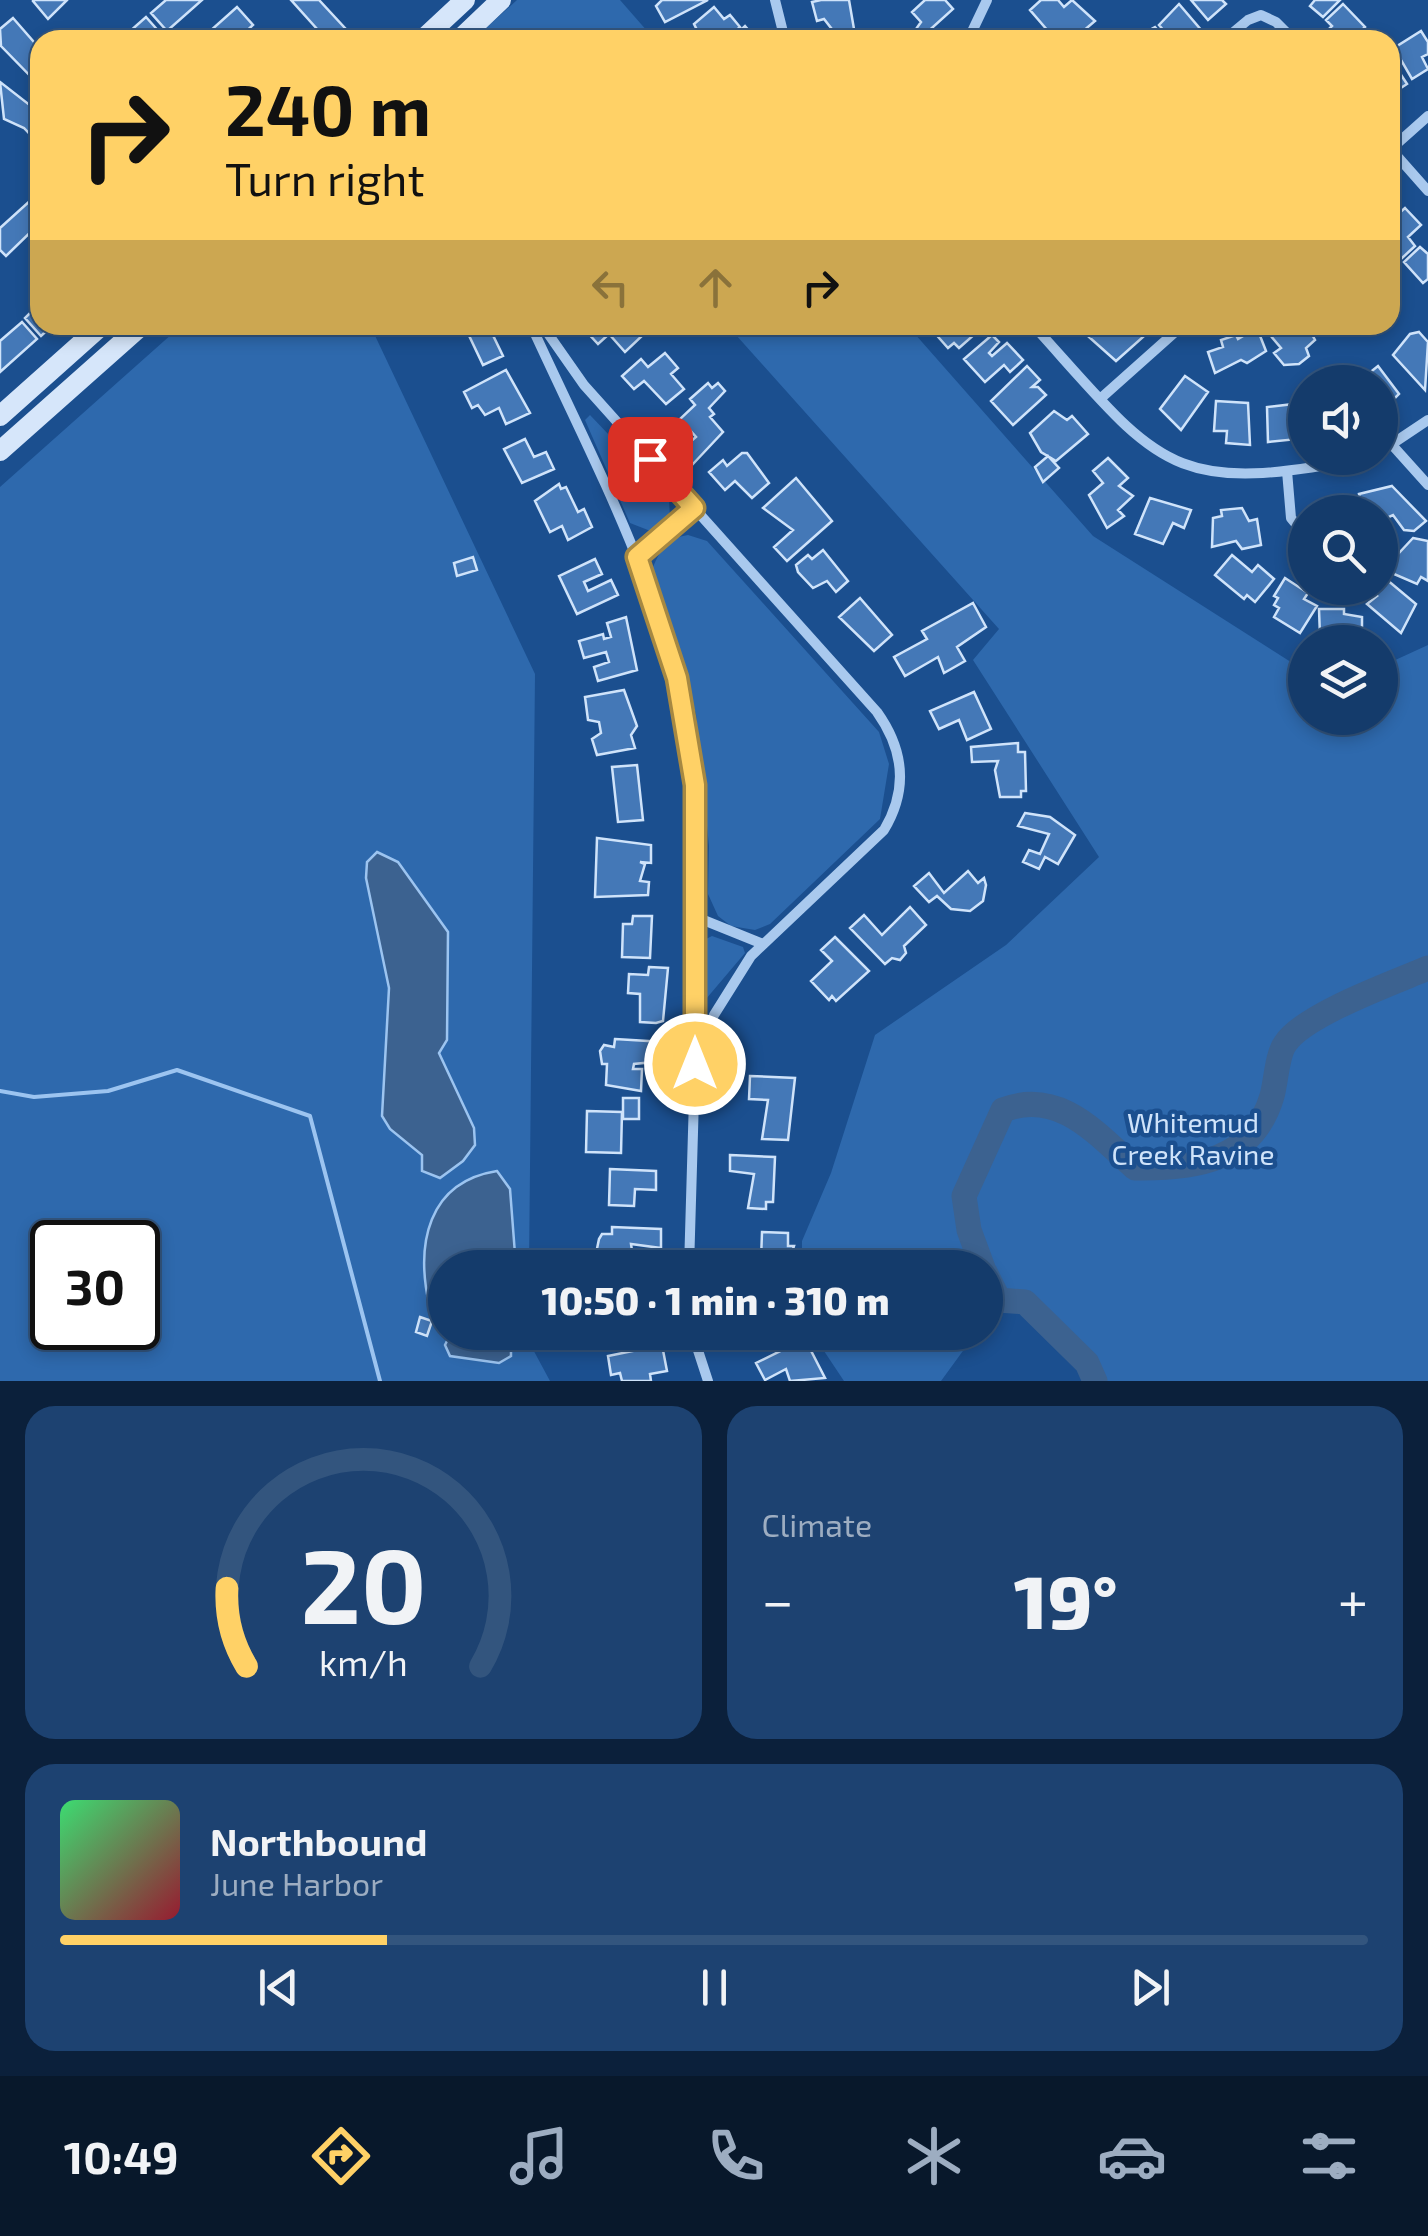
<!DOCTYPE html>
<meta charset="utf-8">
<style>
:root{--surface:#143b6b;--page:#1d4271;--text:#f1f3f6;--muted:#9dadc1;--line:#33557e;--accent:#ffd166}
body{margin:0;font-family:"Exo 2",sans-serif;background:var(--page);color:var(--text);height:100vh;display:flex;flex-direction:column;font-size:38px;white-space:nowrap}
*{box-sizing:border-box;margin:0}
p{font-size:32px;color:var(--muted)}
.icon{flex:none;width:55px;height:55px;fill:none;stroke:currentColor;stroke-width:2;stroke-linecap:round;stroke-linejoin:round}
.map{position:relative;height:1381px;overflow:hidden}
.side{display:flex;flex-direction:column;gap:25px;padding:25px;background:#0b203b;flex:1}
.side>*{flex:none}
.banner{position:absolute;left:30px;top:30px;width:1370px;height:305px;border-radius:30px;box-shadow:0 5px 15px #0003,0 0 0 2px var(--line);background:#ffd166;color:#111;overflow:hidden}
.buttons{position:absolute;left:1288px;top:365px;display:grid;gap:20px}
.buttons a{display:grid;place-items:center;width:110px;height:110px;border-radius:50%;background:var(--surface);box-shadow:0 5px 15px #0003,0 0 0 2px var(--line);font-size:50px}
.speed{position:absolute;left:30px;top:1220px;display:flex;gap:20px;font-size:50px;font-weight:700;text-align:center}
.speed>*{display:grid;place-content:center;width:130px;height:130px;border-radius:50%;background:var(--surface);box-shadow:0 5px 15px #0003,0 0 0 2px var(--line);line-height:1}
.speed .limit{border:5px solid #111;border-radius:15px;background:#fff;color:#111}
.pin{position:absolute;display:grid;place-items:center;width:85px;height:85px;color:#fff;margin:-42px;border-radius:20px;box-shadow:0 5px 15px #0006}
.me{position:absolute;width:110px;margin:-55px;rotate:0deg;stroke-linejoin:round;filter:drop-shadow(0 0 8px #0008)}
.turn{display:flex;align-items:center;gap:35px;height:210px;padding:0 30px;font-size:45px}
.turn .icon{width:130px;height:130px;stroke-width:2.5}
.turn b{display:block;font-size:70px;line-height:85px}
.lanes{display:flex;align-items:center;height:95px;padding:0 30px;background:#0003;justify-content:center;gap:50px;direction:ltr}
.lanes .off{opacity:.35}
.big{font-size:75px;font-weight:800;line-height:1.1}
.side .widget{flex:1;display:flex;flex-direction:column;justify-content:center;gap:15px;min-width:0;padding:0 35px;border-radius:30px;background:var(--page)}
.side .dial{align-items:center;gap:0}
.dial svg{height:260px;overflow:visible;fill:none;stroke:var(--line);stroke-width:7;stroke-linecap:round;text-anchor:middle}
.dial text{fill:var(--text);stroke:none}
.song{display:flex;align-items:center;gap:30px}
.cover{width:120px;height:120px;border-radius:15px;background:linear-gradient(135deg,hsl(140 70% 55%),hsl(350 70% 35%))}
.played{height:10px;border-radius:5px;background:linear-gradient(90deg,var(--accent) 25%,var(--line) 25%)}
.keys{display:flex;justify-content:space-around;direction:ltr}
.heat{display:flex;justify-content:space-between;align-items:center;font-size:55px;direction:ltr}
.side .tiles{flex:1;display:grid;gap:25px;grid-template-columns:1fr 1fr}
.widget:last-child{grid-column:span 2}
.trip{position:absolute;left:428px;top:1250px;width:575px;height:100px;border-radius:50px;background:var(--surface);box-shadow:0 5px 15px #0003,0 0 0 2px var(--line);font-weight:800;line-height:100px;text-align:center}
.tabs{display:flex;height:160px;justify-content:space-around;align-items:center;background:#08182b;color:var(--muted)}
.tabs .icon{width:70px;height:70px}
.tabs .on{color:var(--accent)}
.tabs b{font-size:45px;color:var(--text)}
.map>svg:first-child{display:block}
</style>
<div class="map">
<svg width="1428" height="1381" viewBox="0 0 1428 1381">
<rect width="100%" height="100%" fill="#1b4f8f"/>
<!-- green -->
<path fill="#2e69ad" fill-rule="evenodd" d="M517 0H620L655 40 474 39Z
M182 325H370L535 674 529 1267 445 1268V1332L529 1333V1342L550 1381H0V487ZM52 1242H138V1328H52Z
M727 325H907L1093 536 1305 671V718H1380V667L1428 645V1381H1095L1087 1363 1025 1302 1000 1300 985 1320V1268L802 1267V1241L831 1173 875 1035 1006 945 1099 857 973 660 999 629Z
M590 415 669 498 670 518 653 532 630 523 585 420Z
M688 535 707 541 879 732 889 764 880 819 770 924 755 930 731 926 718 916 708 894 709 846 696 714 652 570C659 551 668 538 688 535Z
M712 936 743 947 745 953 706 999V939Z
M812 1333H976L941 1381H844Z"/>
<!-- water -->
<path fill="#3c6290" stroke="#9cc4f0" stroke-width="2.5" d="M377 852 398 862 448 932 447 1040 439 1053 474 1128 475 1145 463 1161 440 1178 422 1171V1155L390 1129 382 1116 389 988 366 878 367 862Z
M497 1171 510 1189 516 1267 445 1268V1316L429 1304C416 1245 427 1182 497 1171Z
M451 1333H511V1356L499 1363 450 1356 445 1345Z"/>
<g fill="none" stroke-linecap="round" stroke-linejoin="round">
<!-- stream -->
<path stroke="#9cc4f0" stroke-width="4" d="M0 1091 34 1097 108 1091 177 1070 310 1116 380 1381"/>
<!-- river -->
<path stroke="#3c6290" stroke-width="25" d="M983 1268 969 1230 964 1196 1003 1110C1059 1088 1097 1134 1135 1168 1195 1169 1253 1161 1272 1096 1276 1082 1277 1055 1285 1044 1303 1015 1395 982 1428 968
M985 1272 999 1300 1025 1302 1087 1363 1095 1381"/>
</g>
<!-- building -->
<path fill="#4478b7" stroke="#cfe3fa" stroke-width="2.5" d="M67 0 48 19 33 1 34 0Z
M166 0H202L167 31 151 13Z
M291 0H319L356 40H327Z
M708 0 665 22 656 6 662 0Z
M821 0H849L854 29 835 33 824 19 817 21 812 2Z
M925 0H945L953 9 923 36 916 29 921 22 912 12Z
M1041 0H1058L1064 7 1072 0 1095 21 1075 38 1055 39 1030 10Z
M1191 0H1222L1226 4 1208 20Z
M1315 0H1340L1323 17 1310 6Z
M1179 4 1202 31 1192 40 1185 33 1172 40 1159 25Z
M1343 4 1365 27 1352 40H1333L1326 32 1332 26 1326 20Z
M237 7 253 25 237 40H200Z
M714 7 724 19 730 15 740 27 725 40H696L691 35 697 30 694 24Z
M146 17 162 35 156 40H120Z
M13 18 40 49V86L1 46 0 29Z
M745 26 757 40H732L731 39Z
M1155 27 1166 40H1140L1142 34Z
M1421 31 1428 42V54L1422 57 1428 69 1412 79 1394 48Z
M1390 58 1407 84 1393 93 1390 89Z
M0 82 40 113V145L24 128 4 119Z
M32 199 40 208V223L6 256 0 250V228Z
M1405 208 1421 225 1408 237 1415 246 1401 259 1390 247V221Z
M1420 247 1428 254V279L1423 283 1404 262Z
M40 303V325H53L41 336 25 318Z
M22 322 37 339 0 372V341Z
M464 325H488L503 356 483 365Z
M590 325H634L643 335 625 352 609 334 598 344 585 330Z
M938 325H983L984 326 959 348 954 343 948 348 932 330Z
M1103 325H1137L1134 328 1143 337 1116 361 1089 337Z
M1282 325H1307L1315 340 1306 348 1309 356 1299 364 1284 365 1274 353 1281 348 1270 335Z
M1257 328 1266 351 1247 363 1241 360 1215 373 1208 352 1223 347 1221 340 1236 335 1238 339Z
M1419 332 1428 342 1425 390 1393 355 1410 334Z
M992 335 999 342 989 353 992 356 1007 343 1023 360 1010 372 1004 365 985 382 964 359Z
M665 353 678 368 671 374 684 389 666 404 644 381 634 389 622 376 641 359 648 367Z
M1027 366 1040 380 1032 387H1038L1046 395 1013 425 991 401Z
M1378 366 1399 394 1393 400 1384 396 1392 412 1380 421V382H1358Z
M506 370 530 413 506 424 499 408 485 415 478 405 472 408 464 392Z
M1185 376 1208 392 1181 430 1160 409Z
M708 383 712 388 718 383 725 391 709 408 714 414 710 417 723 432 693 464 681 450 696 437 680 419 695 405 690 399Z
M1216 401 1248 403 1250 445 1226 443 1227 431H1214Z
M1294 404 1298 439 1268 442 1267 407Z
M1054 411 1067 420 1072 416 1088 434 1056 461 1041 452 1030 433Z
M525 439 534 457 546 452 554 469 522 483 504 449Z
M742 453H747L769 483 752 498 735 481 725 490 709 472 723 460 727 466Z
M1048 456 1059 468 1043 482 1035 467Z
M1108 458 1128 478 1119 486 1133 496 1118 510 1124 516 1107 528 1089 495 1103 483 1093 471Z
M796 478 832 521 787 561 774 547 793 530 763 508Z
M559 484 561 489 566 487 578 512 584 509 592 527 568 540 562 526 550 532 535 501Z
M1392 486 1426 521 1414 531 1404 530 1393 515 1380 521V512H1351L1348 501 1360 498 1359 494Z
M1150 498 1191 510 1184 528 1173 523 1163 544 1135 534Z
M1242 508 1249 521 1257 519 1261 545 1242 549 1236 541 1212 547 1213 518 1222 516 1221 510Z
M1413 538 1428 541V581L1421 577 1417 584 1380 568 1386 546 1399 553Z
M823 550 848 581 836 592 827 581 813 588 798 572 796 565 808 555 812 559Z
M1232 555 1252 572 1258 565 1274 579 1255 602 1247 595 1244 599 1215 575Z
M473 557 477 570 457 576 454 563Z
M595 559 602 574 584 582 588 591 611 580 618 595 577 614 559 576Z
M1380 574 1416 604 1401 633 1367 604 1377 596 1367 588H1380Z
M1285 578 1308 593 1304 599 1317 606 1300 633 1274 617 1279 608 1274 605 1278 598 1274 596Z
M860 598 892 635 874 651 839 617Z
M973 603 986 627 957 647 965 661 944 673 938 657 905 676 894 657 927 639 922 631Z
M1319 609H1344V614L1362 617V642H1331V636H1320Z
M626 617 637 670 598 681 594 667 609 662 606 652 584 658 579 641 603 634 604 639 611 637 607 623Z
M624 690 637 726 631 735 635 748 597 755 592 739 601 733 599 722 588 720 585 697Z
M974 692 991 729 967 740 959 720 939 729 930 711Z
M1018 743V752H1025L1026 791H1021V797H1000L995 770 998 761 972 762 971 747Z
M637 765 643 820 618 822 612 767Z
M1025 813 1050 817 1075 835 1058 864 1045 857 1039 869 1023 862 1029 850 1040 854 1049 834 1018 826Z
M597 838 651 845V863L640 862 645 864 640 881 649 882 648 895 595 897Z
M968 871 978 883 984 878 986 885 983 901 970 911 951 909 937 896 929 902 914 886 929 873 944 893Z
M910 907 926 925 904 946 906 953 900 960 892 958 885 964 850 928 864 915 882 935Z
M633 916H652L650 958 622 957 623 924H632Z
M835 937 869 971 836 1001 832 996 829 1000 811 981 832 961 821 950Z
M649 967 668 968 663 1021 656 1023 640 1022V994L628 993 629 974 648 975Z
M615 1039 664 1042 663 1061 634 1064 633 1069H642L641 1091 606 1085 607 1064H602L600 1051 604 1045 614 1047Z
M750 1076 795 1078 788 1140 762 1139 768 1100 749 1099Z
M623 1098H639V1119H623Z
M587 1111 622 1112 621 1153 586 1152Z
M730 1155 775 1157 773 1202H766V1209L748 1208 754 1174 730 1171Z
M610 1169 656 1171V1190L635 1189 634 1206 609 1205Z
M612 1227 661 1229V1248L631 1244 634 1264 629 1268H593L599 1239 602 1234H612Z
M762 1232 788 1233V1246H794L787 1268H748V1259L761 1260Z
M420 1317 432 1321 427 1336 416 1332Z
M805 1339 825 1378 790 1381 786 1369 765 1380 756 1363Z
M662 1345 667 1371 650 1374 651 1381H622L620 1373 611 1375 608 1356Z"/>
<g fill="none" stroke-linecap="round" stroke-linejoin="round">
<!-- minor -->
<path stroke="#a9c9ee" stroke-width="10" d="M775 0 785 40
M968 40 987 0
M1224 40 1248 20 1261 15 1276 22 1294 40
M1390 148 1428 191
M1391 149 1428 116
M531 325C594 463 670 600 691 752 705 853 696 957 695 1058
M542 325 584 385 877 712C904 750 908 790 884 830L751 956 714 1015 695 1064 689 1268
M1033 325C1158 463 1167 498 1363 458
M1100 399 1183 325
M1393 446 1428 485
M1380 452 1428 420
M1287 471 1291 518 1305 535
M637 557 694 508
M696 917 763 944
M692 1332 708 1381"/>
<!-- secondary -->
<path stroke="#d6e6fa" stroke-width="20" d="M422 40 465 0
M459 40 501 0
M0 416 102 325
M0 451 142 325"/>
</g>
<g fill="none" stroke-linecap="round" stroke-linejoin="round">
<!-- route casing -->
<g stroke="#a68842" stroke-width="25">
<path id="route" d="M650 459 694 508 637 557 677 678 695 785V1064"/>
</g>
<!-- route -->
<use href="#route" stroke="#ffd166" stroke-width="18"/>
</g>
<g text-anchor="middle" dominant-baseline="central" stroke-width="9" stroke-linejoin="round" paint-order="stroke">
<!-- park labels -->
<g font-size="28" fill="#cfe3fa" stroke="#1b4f8f">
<text x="1193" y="1122">Whitemud<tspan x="1193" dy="32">Creek Ravine</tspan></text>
</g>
</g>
</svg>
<div class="buttons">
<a><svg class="icon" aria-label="sound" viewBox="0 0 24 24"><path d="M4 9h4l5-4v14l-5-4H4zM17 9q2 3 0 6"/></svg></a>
<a><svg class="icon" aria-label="search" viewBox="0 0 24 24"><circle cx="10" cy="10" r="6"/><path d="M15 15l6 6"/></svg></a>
<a><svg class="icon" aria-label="layers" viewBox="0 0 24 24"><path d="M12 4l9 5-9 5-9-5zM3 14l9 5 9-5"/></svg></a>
</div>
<div class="speed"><div class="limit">30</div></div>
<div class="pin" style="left:650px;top:459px;background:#d93025"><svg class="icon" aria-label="arrive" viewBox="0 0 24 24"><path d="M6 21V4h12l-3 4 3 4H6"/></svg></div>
<svg class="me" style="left:695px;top:1064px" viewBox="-20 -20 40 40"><circle r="17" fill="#ffd166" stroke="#fff" stroke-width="3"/><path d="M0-11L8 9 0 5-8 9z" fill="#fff"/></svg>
<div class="trip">10:50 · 1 min · 310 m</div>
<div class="banner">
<div class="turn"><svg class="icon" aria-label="right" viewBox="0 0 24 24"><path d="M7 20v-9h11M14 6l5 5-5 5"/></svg><div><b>240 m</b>Turn right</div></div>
<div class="lanes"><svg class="icon off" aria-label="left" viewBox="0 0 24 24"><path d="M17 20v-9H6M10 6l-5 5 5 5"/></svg><svg class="icon off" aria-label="ahead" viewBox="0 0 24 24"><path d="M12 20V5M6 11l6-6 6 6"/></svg><svg class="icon" aria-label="right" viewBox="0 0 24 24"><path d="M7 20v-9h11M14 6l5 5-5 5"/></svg></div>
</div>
</div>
<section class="side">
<div class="tiles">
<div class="widget dial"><svg viewBox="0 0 100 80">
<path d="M14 69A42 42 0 1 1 86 69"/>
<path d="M14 69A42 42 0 0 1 8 45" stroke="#ffd166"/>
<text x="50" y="56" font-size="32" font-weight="700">20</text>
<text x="50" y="72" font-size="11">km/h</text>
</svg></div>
<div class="widget"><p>Climate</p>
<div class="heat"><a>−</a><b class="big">19°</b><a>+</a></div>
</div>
<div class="widget">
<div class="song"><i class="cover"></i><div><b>Northbound</b><p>June Harbor</p></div></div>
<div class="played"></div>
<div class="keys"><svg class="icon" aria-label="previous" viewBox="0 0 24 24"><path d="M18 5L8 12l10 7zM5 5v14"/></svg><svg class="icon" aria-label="pause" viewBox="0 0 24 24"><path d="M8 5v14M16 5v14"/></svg><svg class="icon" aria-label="next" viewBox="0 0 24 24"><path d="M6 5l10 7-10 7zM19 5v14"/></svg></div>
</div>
</div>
</section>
<nav class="tabs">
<b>10:49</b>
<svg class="icon on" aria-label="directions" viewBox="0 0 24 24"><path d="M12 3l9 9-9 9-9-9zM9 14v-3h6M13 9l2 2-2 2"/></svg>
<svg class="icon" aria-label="music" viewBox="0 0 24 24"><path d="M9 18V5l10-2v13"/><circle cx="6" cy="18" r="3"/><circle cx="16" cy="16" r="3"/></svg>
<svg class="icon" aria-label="phone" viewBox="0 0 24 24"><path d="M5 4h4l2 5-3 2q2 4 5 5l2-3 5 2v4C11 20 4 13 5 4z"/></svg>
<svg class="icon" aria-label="climate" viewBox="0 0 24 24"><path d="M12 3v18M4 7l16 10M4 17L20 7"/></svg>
<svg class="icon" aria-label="car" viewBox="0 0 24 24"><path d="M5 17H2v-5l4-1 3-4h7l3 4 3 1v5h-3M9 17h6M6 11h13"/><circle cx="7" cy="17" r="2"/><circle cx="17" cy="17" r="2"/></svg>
<svg class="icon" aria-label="filters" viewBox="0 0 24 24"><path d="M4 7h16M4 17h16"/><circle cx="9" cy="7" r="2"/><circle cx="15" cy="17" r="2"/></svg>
</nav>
